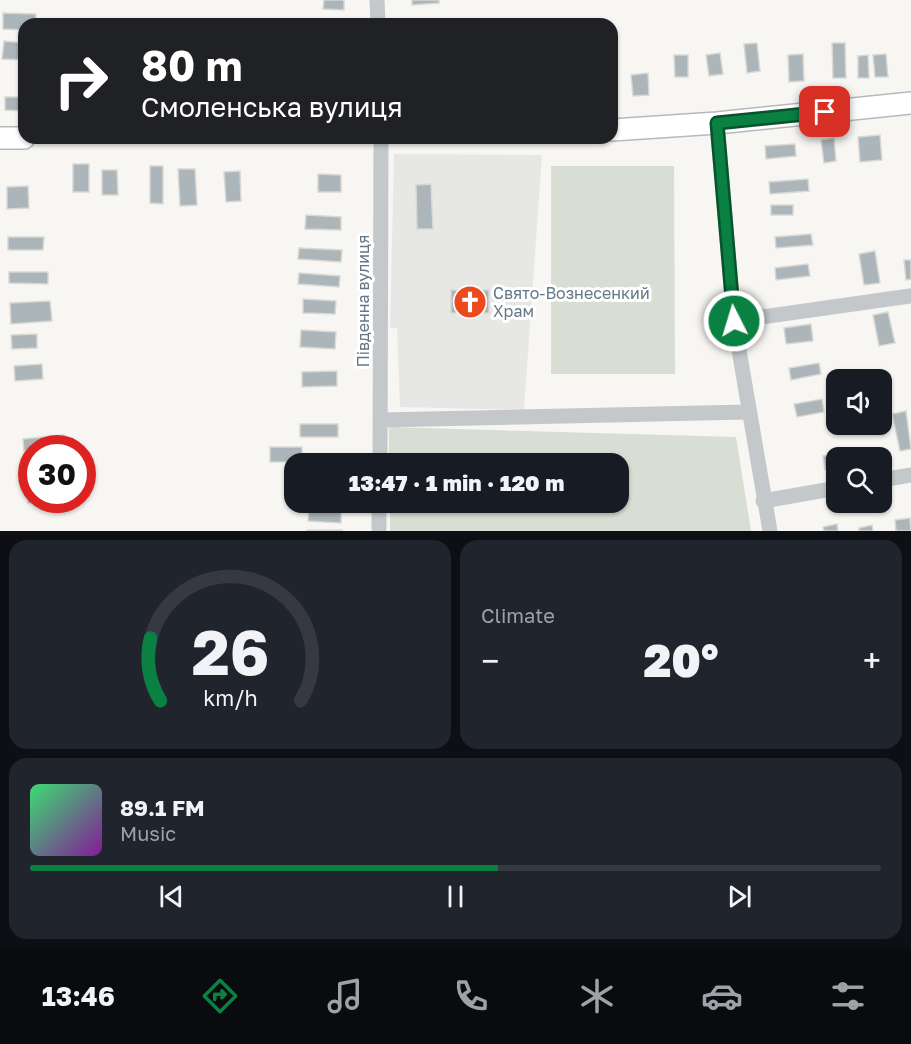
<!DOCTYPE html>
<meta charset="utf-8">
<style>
:root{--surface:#171b24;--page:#20242c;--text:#f1f3f6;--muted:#9ea1a6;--line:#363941;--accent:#0b8043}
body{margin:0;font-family:"Golos Text",sans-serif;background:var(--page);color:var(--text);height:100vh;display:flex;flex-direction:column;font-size:22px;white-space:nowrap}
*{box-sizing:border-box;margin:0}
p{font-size:20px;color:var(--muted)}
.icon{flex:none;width:33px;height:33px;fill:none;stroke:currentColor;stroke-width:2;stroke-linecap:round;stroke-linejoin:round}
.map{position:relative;height:531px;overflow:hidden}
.panel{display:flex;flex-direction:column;gap:9px;padding:9px;background:#0d0f14;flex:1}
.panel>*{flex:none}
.top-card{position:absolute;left:18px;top:18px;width:600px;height:126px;border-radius:18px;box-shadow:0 2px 4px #0004;background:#202124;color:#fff;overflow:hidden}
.buttons{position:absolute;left:826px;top:369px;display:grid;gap:12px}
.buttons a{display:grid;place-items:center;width:66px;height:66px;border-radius:12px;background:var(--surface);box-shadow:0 2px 4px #0004;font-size:30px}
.speed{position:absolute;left:18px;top:435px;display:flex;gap:12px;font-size:30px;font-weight:700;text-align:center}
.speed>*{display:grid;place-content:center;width:78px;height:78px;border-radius:50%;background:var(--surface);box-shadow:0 2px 4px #0004;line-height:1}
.speed .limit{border:9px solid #d22;background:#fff;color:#111}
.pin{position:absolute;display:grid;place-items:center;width:51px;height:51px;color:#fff;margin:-26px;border-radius:12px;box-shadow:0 3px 9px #0006}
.me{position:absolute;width:66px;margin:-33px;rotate:355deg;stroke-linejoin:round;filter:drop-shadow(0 0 4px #0008)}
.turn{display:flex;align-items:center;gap:21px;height:126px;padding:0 24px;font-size:27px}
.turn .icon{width:78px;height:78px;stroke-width:2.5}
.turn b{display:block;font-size:42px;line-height:51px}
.big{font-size:45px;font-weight:800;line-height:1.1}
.panel .widget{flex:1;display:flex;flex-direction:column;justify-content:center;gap:9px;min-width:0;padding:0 21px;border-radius:18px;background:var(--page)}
.panel .dial{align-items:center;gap:0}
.dial svg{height:156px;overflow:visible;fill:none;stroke:var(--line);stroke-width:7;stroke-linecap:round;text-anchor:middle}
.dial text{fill:var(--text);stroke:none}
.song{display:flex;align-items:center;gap:18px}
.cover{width:72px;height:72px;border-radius:9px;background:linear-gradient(135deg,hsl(140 70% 55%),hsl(290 70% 35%))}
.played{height:6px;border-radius:3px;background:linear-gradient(90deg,var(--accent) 55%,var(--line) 55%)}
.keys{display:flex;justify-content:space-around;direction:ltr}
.heat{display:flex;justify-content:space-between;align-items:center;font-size:33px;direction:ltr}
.panel .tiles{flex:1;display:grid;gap:9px;grid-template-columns:1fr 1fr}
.widget:last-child{grid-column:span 2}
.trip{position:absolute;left:284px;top:453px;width:345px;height:60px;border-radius:18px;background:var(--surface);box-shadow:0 2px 4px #0004;font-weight:800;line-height:60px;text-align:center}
.tab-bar{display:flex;height:96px;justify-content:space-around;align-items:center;background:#090b0e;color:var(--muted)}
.tab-bar .icon{width:42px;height:42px}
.tab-bar .selected{color:var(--accent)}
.tab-bar b{font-size:27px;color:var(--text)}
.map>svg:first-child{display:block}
</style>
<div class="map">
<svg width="911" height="531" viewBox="0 0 911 531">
<rect width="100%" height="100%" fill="#f7f6f3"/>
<!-- built -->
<path fill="#e7e8e6" d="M394 154 542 155 524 410 400 407 397 328H390Z"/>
<!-- green -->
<path fill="#d8ded4" d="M551 166H674L675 374H551Z
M389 427 736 437 751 531H390V503L618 502V464L389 463Z"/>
<!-- building -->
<path fill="#acb5ba" stroke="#d8d8d5" stroke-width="1.5" d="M324 0H344V10L323 9Z
M412 0H439V3L412 5Z
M3 13 36 14 35 24H24V30L3 29Z
M4 41 24 43V60L2 59Z
M757 43 760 71 747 73 744 44Z
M832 43H845L846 78H833Z
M720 53 723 74 709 76 706 55Z
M803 54 804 81 789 82 788 55Z
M886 54 888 77H875L873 55Z
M674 55H688V77H675Z
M868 55 869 78H858V56Z
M648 73 649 95 633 96 631 75Z
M5 97H24V111L5 110Z
M880 135 882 160 860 162 858 137Z
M834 138 836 161 824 163 821 140Z
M795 144 796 156 766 159 765 146Z
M73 164H89V192H73Z
M150 166H163V204L150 203Z
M178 169H195L197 205 180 206Z
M102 170H117L118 195H102Z
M240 171 241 201 226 202 224 172Z
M318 174 341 175V192H318Z
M808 179 809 191 770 194 769 182Z
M431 184 433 229H417L416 185Z
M28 186 29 208 7 209V187Z
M771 205H793V215H771Z
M306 215 341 217V230L305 229Z
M811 234 813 245 776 248 775 237Z
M8 237H44L43 250H8Z
M299 248 342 250 341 262 298 259Z
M875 251 880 283 864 285 859 254Z
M904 260H911V279L906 280Z
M808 264 810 276 776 280 775 268Z
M9 272H48V284L9 283Z
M299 273 340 276 339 287 298 284Z
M451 290H489V313H451Z
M303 299 336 301 335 314 303 313Z
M50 301 52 321 11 324 10 303Z
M888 312 895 343 879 346 873 315Z
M811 324 813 341 786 344 784 328Z
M301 330 336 332 335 349 300 347Z
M37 334V348L12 349 11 335Z
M819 363 821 374 791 380 789 368Z
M42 364 43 379 15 381 14 366Z
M337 371V386L302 387V372Z
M822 399 824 412 797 417 794 404Z
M906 411 911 449 900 451 892 414Z
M300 424H338V437H300Z
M64 435 66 447 24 451 23 439Z
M270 447H302V462H270Z
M843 453 844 458H837V468L825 470 823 456Z
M26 466H32V484H27Z
M28 489H32V500H56V502L28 503Z
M309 507 341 509V523L308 521Z
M910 518 911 531H896L895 520Z
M837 524 838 531H824L823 527Z
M872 525 873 531H859V528Z
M307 530H342V531H307Z"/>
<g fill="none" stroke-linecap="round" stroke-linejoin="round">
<!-- secondary casing -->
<g stroke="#b3babe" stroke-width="24">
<path id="secondary" d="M612 130 717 123 911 103
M0 138H24"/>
</g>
<!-- street -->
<path stroke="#c4c8cb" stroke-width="15" d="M377 0 378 24
M717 123 734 321 770 531
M734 321 910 296
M381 420 747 412
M380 464 381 138
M882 480 911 475
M763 501 837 488
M379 531V502"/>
<!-- secondary -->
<use href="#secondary" stroke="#fff" stroke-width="21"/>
</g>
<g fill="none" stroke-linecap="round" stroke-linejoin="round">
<!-- route casing -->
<g stroke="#07532c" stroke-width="15">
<path id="route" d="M734 321 717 123 825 112"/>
</g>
<!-- route -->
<use href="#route" stroke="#0b8043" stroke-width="10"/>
</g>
<!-- icons -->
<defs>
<g id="church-disc" transform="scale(1.725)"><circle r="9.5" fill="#ed491c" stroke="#fff"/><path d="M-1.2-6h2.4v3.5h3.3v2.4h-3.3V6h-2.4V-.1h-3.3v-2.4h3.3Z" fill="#fff"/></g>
</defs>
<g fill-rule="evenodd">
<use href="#church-disc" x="470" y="302"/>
</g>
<g text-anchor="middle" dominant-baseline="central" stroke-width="6" stroke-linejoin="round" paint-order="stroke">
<!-- poi labels -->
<g font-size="16" fill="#637786" stroke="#fff" text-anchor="start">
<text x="493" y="293">Свято-Вознесенкий<tspan x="493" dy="18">Храм</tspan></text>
</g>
<!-- street labels -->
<g font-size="16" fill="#637786" stroke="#fff">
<text transform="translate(363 301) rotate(-90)">Південна вулиця</text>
</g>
</g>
</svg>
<div class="buttons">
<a><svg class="icon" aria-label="sound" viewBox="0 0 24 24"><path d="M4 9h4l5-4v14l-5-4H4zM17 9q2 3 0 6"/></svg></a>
<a><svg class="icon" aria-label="search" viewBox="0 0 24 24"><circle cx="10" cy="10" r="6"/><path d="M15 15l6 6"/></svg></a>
</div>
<div class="speed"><div class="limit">30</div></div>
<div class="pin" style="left:825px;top:112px;background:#d93025"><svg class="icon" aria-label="arrive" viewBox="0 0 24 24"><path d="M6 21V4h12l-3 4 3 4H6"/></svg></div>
<svg class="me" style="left:734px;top:321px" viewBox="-20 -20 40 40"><circle r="17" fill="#0b8043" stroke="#fff" stroke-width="3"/><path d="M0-11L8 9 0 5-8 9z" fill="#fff"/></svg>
<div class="trip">13:47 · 1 min · 120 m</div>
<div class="top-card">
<div class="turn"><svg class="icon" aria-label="right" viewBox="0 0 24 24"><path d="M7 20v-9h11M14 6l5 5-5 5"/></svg><div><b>80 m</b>Смоленська вулиця</div></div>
</div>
</div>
<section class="panel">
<div class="tiles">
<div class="widget dial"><svg viewBox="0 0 100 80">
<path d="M14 69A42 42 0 1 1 86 69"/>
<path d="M14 69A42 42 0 0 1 9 37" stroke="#0b8043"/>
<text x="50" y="56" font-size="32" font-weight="700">26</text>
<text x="50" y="72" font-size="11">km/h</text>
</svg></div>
<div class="widget"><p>Climate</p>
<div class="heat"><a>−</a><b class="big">20°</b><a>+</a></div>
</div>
<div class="widget">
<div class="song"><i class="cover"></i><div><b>89.1 FM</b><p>Music</p></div></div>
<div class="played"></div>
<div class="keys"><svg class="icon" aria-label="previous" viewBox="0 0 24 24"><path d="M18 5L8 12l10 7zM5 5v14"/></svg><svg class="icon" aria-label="pause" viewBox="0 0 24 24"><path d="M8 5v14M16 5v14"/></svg><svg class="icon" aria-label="next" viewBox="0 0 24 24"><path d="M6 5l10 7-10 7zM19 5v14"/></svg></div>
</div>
</div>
</section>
<nav class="tab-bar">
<b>13:46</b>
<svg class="icon selected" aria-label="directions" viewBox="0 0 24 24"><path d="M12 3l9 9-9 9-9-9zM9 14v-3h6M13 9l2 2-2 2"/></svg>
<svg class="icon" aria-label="music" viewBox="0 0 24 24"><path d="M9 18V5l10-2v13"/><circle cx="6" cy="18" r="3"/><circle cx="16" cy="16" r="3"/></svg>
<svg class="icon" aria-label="phone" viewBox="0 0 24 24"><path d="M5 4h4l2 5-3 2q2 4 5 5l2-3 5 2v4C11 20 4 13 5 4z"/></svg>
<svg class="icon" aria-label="climate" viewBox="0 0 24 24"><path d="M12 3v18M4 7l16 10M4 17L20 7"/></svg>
<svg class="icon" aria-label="car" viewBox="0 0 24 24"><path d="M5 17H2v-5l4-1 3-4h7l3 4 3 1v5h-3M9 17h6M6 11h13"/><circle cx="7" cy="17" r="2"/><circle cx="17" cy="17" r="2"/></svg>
<svg class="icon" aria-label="filters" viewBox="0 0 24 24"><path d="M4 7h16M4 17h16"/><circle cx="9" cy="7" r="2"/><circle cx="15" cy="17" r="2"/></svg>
</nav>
